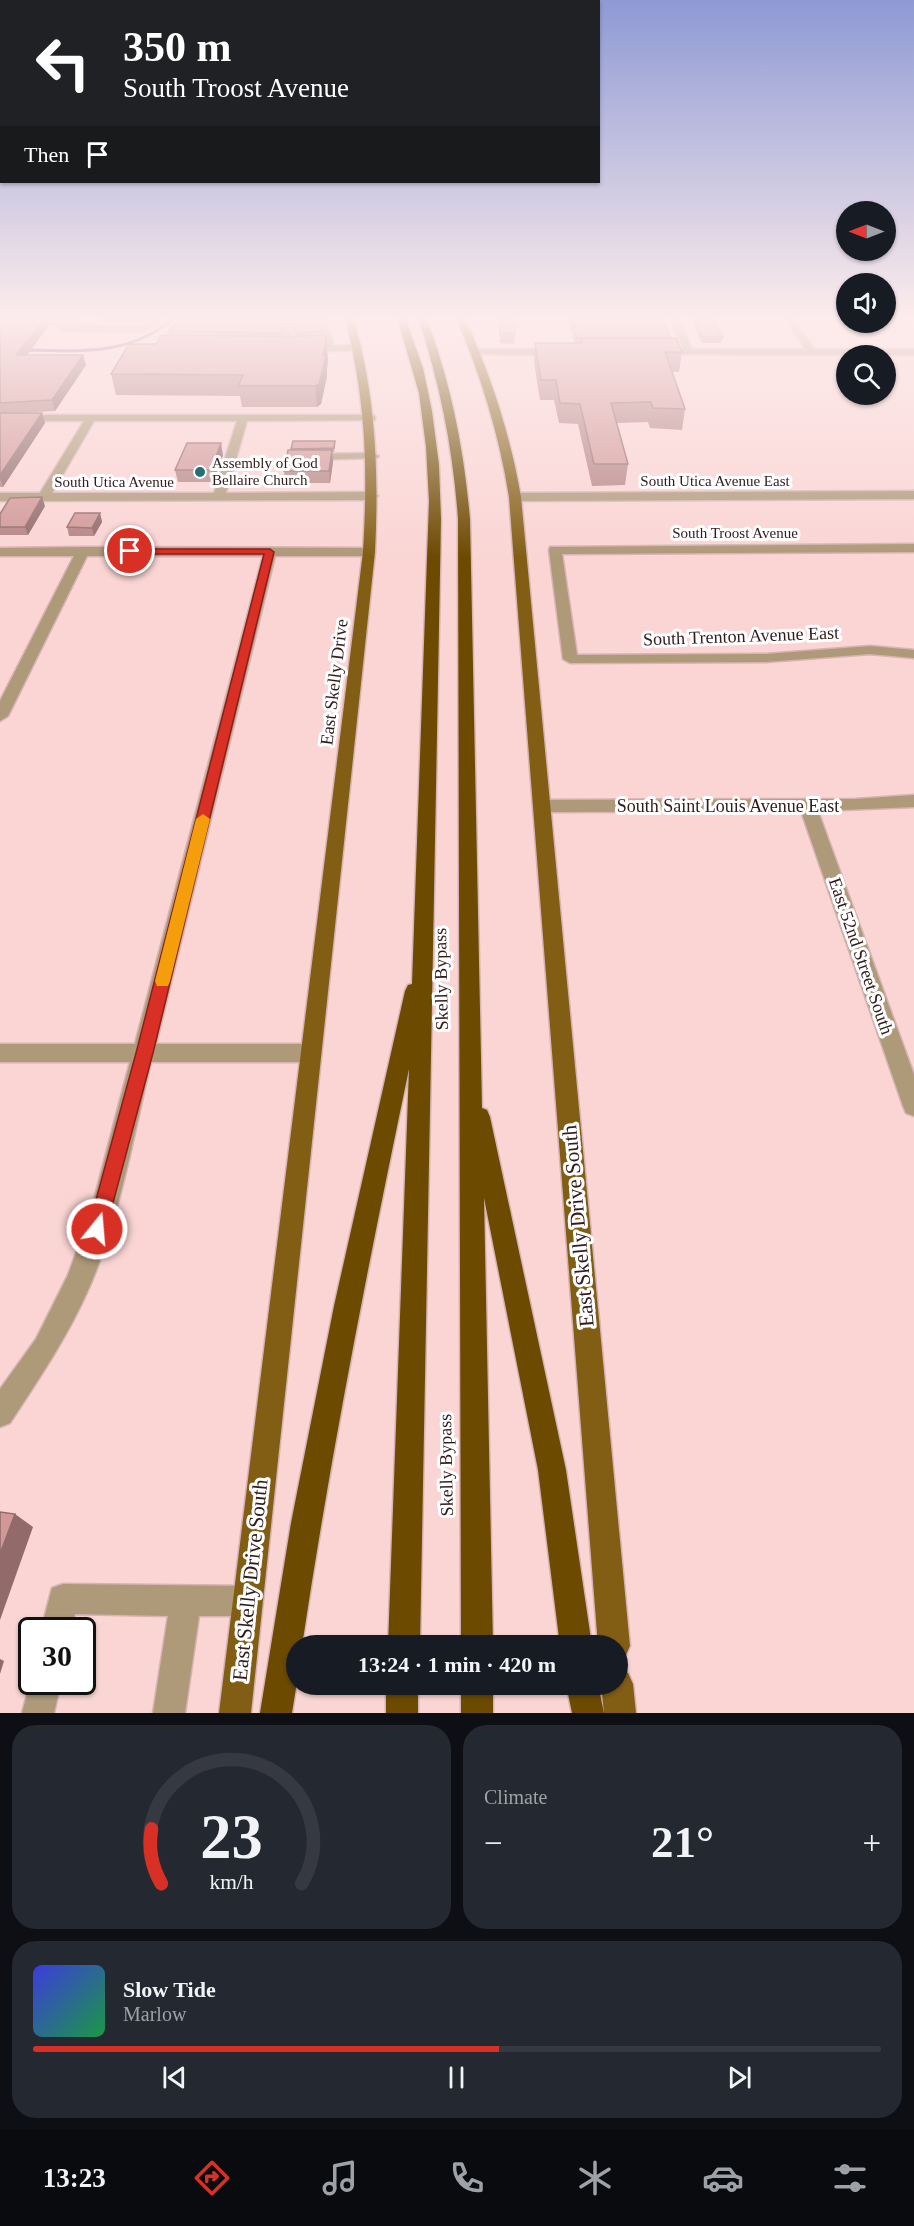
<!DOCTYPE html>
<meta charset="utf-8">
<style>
:root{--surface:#171b24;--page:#242831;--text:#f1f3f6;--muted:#9ea1a6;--line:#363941;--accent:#d93025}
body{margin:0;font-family:Georgia,serif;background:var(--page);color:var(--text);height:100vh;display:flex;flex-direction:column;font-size:22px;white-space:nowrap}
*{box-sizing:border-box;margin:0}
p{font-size:20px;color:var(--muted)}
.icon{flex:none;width:33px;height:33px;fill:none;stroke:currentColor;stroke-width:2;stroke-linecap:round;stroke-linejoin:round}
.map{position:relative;height:1713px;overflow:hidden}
.sheet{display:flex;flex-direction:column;gap:12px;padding:12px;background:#0d0f14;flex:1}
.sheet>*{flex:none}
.banner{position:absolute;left:0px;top:0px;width:600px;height:183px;box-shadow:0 2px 4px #0004;background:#202124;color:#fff;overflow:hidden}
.needle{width:39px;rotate:270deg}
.buttons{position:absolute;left:836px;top:201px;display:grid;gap:12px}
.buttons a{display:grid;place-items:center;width:60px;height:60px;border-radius:50%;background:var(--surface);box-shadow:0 2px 4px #0004;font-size:30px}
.speed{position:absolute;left:18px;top:1617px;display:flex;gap:12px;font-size:30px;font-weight:700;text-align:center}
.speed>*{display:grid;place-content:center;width:78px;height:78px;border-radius:50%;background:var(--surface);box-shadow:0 2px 4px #0004;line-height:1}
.speed .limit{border:3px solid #111;border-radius:9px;background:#fff;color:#111}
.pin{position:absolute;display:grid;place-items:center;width:51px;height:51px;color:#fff;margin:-26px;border:3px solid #fff;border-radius:50%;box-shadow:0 2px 6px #0007}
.me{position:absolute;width:66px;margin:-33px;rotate:17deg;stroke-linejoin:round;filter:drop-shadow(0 0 4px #0008)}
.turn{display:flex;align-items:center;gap:21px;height:126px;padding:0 24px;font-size:27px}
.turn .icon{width:78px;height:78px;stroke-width:2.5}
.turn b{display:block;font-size:42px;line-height:51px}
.then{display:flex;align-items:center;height:57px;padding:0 24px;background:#0003;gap:12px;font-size:22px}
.big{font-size:45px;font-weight:700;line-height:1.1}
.sheet .card{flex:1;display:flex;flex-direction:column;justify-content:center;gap:9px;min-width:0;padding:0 21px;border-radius:24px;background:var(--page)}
.sheet .dial{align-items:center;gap:0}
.dial svg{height:156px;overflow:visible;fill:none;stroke:var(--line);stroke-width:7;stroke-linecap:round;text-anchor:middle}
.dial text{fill:var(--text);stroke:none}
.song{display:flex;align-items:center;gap:18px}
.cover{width:72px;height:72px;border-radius:9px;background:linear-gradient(135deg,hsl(240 70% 55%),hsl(140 70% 35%))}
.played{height:6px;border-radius:3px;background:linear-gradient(90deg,var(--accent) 55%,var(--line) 55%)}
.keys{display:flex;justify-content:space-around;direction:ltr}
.heat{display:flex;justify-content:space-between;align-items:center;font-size:33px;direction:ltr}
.sheet .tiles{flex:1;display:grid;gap:12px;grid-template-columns:1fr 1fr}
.card:last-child{grid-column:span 2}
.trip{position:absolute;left:286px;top:1635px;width:342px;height:60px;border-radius:30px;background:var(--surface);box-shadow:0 2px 4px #0004;font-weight:700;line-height:60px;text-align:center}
.tab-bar{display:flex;height:96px;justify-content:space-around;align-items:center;background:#090b0e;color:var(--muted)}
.tab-bar .icon{width:42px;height:42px}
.tab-bar .on{color:var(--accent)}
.tab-bar b{font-size:27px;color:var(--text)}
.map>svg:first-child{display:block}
</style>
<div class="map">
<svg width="914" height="1713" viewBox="0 0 914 1713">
<rect width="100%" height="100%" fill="#fad5d4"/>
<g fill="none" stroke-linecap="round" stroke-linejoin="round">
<!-- stream -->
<path stroke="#845988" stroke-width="3" d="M26 350C81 351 131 356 175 317"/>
<!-- minor casing -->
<g stroke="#d6b4b3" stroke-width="3">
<path id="minor" d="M156 317H166L143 332 65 331 61 328 62 325 0 326V320L76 319 79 320V324L71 325 141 326Z
M279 317H287L297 348 325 346 317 317H325L334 346 358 344 363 347 358 350 290 353Z
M670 317H678L692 349H805L784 317H792L814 349H914V355L656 354V350L659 349H683Z
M477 349H559L564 352 559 355 474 354V350Z
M0 415H371L375 416V420L247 421 226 493 372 492 378 496 372 500 0 501V493H40L84 421H0ZM94 421H237L214 493H52Z
M373 453 379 456 377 458 310 460 304 457 310 454Z
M914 491V499L515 501 509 497 515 493Z
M914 544V552L562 554 577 655 766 654 870 646 914 650V658L870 654 766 662 570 663 563 659 549 550 550 547Z
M83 547 369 548 375 552 369 556H275L156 1044H309L317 1047 320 1053 317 1059 309 1062H151C133 1137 120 1217 89 1288 68 1336 39 1379 10 1423L0 1427V1389L36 1339 68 1275 91 1211 130 1062H0V1044H135L263 556H87L8 716 0 721V701L74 556H0V548Z
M914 795V807L818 811 914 1075V1116L906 1113 903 1106 801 811 543 812 537 810 534 806 537 802 543 800 855 799Z
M63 1584 247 1586 258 1590 262 1601 258 1612 247 1616H199L185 1713H153L168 1616 75 1614 71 1630H41L52 1588Z
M32 1676V1682H61L54 1713H22Z"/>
</g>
<!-- major casing -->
<g stroke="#d6b4b3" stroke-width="3">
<path id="major" d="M345 317H353C376 395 379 471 375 552L251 1713H219L363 552C368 465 366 402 345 317Z
M456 317H464C491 375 510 434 521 497L630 1646 625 1657 618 1660V1646H598L509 497C499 434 481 376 456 317Z
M618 1668 628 1673 633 1684 636 1713H604L601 1684H618Z"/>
</g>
<!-- highway casing -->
<g stroke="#d6b4b3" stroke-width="3">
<path id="highway" d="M397 317H405L423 368 432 411 439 465 441 519 420 1646H388L409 1069C369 1260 331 1452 302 1646H297V1682L292 1713H260L291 1523 334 1306 405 991 408 985 412 984 429 501 426 447 419 393Z
M418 317H426C451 383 464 449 470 519L482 1108 487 1110 490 1117 566 1470 592 1646H560L538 1470 484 1198 493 1646H461L458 519C453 449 440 384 418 317Z
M386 1684H418V1713H386Z
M461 1684H493V1713H461Z
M566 1684H598L604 1713H572Z"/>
</g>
<!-- minor -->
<use href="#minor" fill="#ae9979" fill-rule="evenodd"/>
<!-- major -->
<use href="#major" fill="#825e15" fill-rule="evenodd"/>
<!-- highway -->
<use href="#highway" fill="#6c4a00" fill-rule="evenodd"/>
</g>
<!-- wall -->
<path fill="#b48383" d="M0 317H56L0 318Z
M101 317H150L149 319 142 323 102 322Z
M288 317H315L321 331V335L326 341 328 361 327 368V376L321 404 317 407H242L240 396 116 395 111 374 170 336 169 331 283 333 284 336H295Z
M499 317 515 333 514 344 500 343Z
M567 317H662L670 338 682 352 679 372H672L685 409 682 430 650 428 648 422 617 423 628 464 625 485 592 486 578 424 559 423 554 400H540L534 362 535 343H575Z
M693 317 723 337 721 343H702L693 323Z
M0 319 48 327 27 355 86 365 55 411 19 413 45 423 3 487H0Z
M335 445 334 452H332L333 462 330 483H285L284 471 291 449Z
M223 455 213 482H178L175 470Z
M45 506 28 535H0V514Z
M100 513 102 522 94 536H69L67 527Z"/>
<!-- shaded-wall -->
<path fill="#926a6a" d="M141 317H150L149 319 142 323Z
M45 318 48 327 19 365 16 355Z
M326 341 328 361 327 368V376L321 404 317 407 315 386Z
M83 355 86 365 55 411 52 400Z
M42 413 45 423 3 487 0 478V475Z
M221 443 223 455 213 482 211 470Z
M332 450 333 462 330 483 329 471Z
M42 497 45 506 28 535 25 527Z
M100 513 102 522 94 536 92 528Z
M15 1514 33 1527 0 1620V1554Z
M0 1659 4 1661 0 1674Z"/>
<!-- building -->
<path fill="#d19898" stroke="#926a6a" stroke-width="1.5" d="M181 317H279L283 333 169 331Z
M291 317H315L321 331 297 333Z
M499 317H514L515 333H500Z
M571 317H662L670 338H577Z
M693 317H712L723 337H703Z
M45 318 16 355H83L52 400 0 403V319Z
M161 335 291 337 325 335 326 341 323 356H326L319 384 315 386H238L243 375 111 374 129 344H156Z
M581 338H676L682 352H665L685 409 653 408 651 402 611 403 628 464H594L580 404 560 403 556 380H541L535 343H582Z
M0 413H42L0 475Z
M293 441H335L334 448 291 449Z
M187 443H221L211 470H175Z
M288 450H332L329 471H284Z
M42 497 25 527H0V514L10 498Z
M75 513H100L92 528 67 527Z
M0 1512 15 1514 0 1554Z"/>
<!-- sky -->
<linearGradient id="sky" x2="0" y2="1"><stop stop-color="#8e9ad4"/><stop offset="0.57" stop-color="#fdecec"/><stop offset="1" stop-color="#fdecec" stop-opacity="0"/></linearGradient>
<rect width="914" height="557" fill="url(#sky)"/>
<!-- route -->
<path fill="#d93025" stroke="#8d1f18" stroke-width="1.5" d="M126 549H270L274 552 153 1053 106 1229 104 1235 97 1238 91 1235 88 1229 136 1053 264 554H130L125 551Z"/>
<!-- slow -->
<path fill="#f59e0b" d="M203 814 210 819 170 981 168 986H157L155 981 196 819Z"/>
<!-- markers -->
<circle fill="#257073" stroke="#fff" stroke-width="2" cx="200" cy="472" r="6"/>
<g text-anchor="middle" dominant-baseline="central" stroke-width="6" stroke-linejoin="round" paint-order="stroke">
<!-- far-poi labels -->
<g font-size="15" fill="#311b1b" stroke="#fff" text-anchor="start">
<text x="212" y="463">Assembly of God<tspan x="212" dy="17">Bellaire Church</tspan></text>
</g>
<!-- far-street labels -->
<g font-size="15" fill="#311b1b" stroke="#fff">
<text x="715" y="481">South Utica Avenue East</text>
<text x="114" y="482">South Utica Avenue</text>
<text x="735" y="533">South Troost Avenue</text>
</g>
<!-- street labels -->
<g font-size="18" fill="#311b1b" stroke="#fff">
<text transform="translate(741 636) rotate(-2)">South Trenton Avenue East</text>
<text transform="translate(334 682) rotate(-83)">East Skelly Drive</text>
<text x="728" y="806">South Saint Louis Avenue East</text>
<text transform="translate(861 956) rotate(71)">East 52nd Street South</text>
<text transform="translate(441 979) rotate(-91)">Skelly Bypass</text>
<text transform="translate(446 1465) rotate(-91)">Skelly Bypass</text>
</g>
<!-- near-street labels -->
<g font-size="21" fill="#311b1b" stroke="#fff">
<text transform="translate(578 1226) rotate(-95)">East Skelly Drive South</text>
<text transform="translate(250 1580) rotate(-84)">East Skelly Drive South</text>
</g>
</g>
</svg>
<div class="buttons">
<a><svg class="needle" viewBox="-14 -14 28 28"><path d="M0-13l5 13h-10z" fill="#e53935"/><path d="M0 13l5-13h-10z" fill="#9ea1a6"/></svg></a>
<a><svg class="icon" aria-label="sound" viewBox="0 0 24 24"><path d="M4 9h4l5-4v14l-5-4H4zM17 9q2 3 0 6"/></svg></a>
<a><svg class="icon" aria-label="search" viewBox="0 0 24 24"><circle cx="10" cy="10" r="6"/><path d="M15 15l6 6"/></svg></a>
</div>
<div class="speed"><div class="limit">30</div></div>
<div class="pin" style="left:130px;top:551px;background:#d93025"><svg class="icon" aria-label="arrive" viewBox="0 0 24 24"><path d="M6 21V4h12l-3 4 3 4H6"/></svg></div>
<svg class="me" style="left:97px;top:1229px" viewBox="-20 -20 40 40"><circle r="17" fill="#d93025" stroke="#fff" stroke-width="3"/><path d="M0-11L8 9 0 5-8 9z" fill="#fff"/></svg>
<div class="trip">13:24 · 1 min · 420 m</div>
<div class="banner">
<div class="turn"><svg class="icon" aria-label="left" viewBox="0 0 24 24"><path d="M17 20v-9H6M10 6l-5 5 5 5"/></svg><div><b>350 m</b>South Troost Avenue</div></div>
<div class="then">Then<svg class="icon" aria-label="arrive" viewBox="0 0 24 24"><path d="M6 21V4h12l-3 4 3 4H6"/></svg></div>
</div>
</div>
<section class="sheet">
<div class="tiles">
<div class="card dial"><svg viewBox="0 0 100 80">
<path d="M14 69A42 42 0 1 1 86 69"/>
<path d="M14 69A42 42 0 0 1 9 41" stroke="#d93025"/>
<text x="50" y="56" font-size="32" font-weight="700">23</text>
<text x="50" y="72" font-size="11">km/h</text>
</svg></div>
<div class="card"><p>Climate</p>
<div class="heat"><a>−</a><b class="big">21°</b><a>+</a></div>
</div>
<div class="card">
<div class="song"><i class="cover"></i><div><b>Slow Tide</b><p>Marlow</p></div></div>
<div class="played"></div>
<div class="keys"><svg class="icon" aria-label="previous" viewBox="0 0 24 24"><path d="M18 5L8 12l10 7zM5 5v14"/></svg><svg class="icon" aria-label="pause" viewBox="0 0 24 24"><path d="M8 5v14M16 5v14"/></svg><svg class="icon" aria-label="next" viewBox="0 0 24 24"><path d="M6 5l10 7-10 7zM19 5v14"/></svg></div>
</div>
</div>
</section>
<nav class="tab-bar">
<b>13:23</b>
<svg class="icon on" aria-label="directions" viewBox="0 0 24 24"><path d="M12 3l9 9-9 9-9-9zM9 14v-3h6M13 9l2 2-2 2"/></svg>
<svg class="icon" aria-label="music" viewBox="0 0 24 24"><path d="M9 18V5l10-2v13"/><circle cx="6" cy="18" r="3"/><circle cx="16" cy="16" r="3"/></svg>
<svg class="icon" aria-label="phone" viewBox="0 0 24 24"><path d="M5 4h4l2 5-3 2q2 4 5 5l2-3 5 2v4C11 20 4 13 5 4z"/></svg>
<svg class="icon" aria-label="climate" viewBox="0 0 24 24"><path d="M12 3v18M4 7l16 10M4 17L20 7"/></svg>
<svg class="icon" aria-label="car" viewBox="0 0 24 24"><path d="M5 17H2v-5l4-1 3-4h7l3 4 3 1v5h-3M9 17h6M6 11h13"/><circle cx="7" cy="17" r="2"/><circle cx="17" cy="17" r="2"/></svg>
<svg class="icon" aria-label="filters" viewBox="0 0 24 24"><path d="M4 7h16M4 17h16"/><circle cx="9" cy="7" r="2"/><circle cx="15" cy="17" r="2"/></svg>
</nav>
